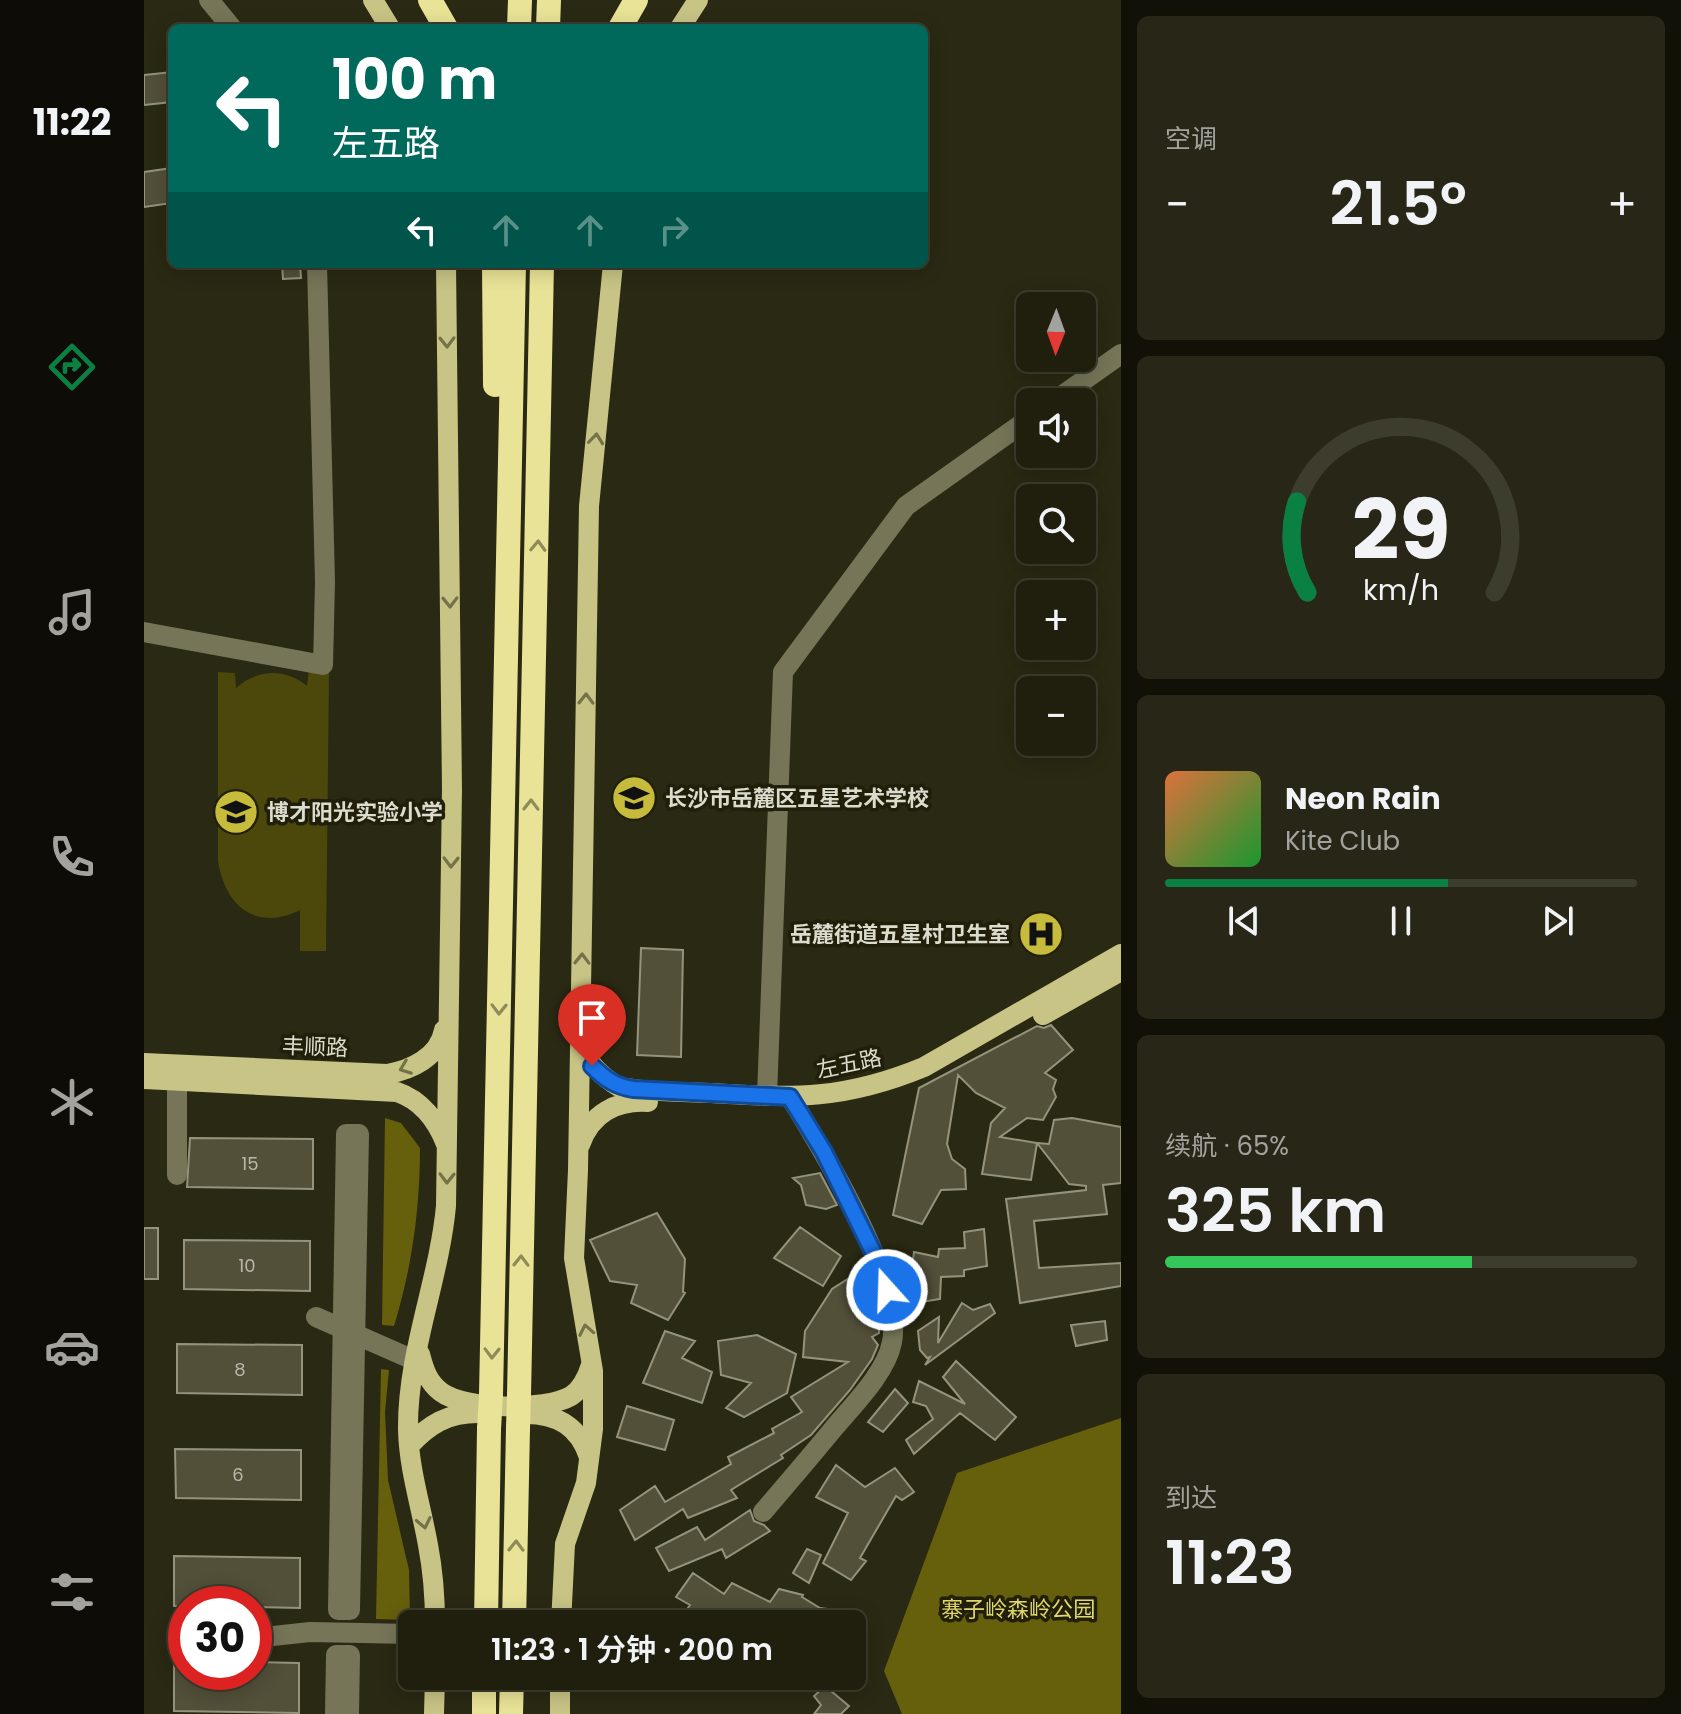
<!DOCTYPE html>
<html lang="zh">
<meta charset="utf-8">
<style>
:root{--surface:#201f0e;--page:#282717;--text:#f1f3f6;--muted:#a2a29e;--line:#3d3d2e;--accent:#0b8043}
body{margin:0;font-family:Poppins,"Noto Sans SC",sans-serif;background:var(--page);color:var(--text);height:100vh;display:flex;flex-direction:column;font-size:30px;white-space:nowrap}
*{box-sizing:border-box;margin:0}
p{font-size:26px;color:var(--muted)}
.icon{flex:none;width:44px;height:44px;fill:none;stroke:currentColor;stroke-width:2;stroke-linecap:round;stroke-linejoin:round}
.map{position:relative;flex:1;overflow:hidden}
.drawer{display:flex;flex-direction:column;gap:16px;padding:16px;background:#121108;width:560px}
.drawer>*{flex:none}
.guide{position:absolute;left:24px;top:24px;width:760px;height:244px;border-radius:12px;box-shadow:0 4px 20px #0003,0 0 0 2px var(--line);background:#00695c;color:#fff;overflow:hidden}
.needle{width:52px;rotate:181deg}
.tools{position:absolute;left:872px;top:292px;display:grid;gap:16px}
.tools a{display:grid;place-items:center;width:80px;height:80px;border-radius:12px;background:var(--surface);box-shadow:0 4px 20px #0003,0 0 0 2px var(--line);font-size:40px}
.speed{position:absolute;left:24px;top:1586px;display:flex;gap:16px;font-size:40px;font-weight:700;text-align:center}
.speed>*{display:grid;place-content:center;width:104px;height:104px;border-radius:50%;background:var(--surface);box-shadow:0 4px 20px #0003,0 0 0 2px var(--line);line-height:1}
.speed .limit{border:12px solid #d22;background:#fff;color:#111}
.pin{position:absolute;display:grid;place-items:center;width:68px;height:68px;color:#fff;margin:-82px -34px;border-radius:50% 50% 50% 0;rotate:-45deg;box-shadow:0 0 8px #0007}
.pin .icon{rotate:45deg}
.me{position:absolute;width:88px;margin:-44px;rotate:340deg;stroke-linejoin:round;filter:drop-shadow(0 0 6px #0008)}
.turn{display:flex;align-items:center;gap:28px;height:168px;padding:0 32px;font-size:36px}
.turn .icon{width:104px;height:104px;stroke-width:2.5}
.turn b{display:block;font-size:56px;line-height:68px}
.lanes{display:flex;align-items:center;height:76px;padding:0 32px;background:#0003;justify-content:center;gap:40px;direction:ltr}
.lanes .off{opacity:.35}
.big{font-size:60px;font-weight:600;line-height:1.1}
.drawer .widget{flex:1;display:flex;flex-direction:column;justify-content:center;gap:12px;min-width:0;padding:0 28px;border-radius:12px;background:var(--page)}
.drawer .dial{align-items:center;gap:0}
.dial svg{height:208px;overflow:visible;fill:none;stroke:var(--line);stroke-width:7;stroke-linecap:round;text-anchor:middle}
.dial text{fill:var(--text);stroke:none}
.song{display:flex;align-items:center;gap:24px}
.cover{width:96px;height:96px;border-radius:12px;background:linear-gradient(135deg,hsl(20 70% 55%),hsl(130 70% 35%))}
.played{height:8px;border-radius:4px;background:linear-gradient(90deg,var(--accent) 60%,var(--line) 60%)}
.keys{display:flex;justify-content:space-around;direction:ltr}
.heat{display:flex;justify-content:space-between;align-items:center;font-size:44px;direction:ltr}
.charge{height:12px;border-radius:6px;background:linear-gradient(90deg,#34c759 65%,var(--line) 0)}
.trip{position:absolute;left:254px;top:1610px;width:468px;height:80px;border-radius:12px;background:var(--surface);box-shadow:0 4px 20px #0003,0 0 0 2px var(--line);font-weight:600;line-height:80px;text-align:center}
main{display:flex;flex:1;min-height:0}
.menu{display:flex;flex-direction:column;width:144px;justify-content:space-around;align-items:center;background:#0d0c06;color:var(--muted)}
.menu .icon{width:56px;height:56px}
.menu .selected{color:var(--accent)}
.menu b{font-size:36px;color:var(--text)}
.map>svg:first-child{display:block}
</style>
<main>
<nav class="menu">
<b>11:22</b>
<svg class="icon selected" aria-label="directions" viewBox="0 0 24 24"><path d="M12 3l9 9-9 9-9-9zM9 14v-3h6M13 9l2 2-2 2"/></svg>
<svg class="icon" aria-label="music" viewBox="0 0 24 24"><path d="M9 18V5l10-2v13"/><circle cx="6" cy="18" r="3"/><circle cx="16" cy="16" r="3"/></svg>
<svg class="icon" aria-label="phone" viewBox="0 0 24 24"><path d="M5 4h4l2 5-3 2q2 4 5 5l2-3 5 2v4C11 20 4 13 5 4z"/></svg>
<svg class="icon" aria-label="climate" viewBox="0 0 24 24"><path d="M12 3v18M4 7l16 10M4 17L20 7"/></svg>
<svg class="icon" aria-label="car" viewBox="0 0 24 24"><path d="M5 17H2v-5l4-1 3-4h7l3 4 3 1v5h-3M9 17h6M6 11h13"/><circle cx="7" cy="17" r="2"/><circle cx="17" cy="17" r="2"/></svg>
<svg class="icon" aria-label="filters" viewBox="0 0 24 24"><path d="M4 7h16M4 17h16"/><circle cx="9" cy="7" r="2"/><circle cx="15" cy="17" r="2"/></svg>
</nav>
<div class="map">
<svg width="977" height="1714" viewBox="0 0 977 1714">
<rect width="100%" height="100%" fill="#2a2913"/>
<!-- green -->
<path fill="#4c470a" d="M165 669 185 673 182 951H156V910C112 932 81 906 74 861V672L91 673 92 688C113 669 141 668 163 686Z"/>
<!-- forest -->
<path fill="#665f0b" d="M241 1118 257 1123 276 1148C276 1209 268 1267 250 1326L238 1325Z
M237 1369 245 1370 241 1412 244 1480 265 1570 266 1620 232 1619Z
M977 1418V1714H758L740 1671 813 1473Z"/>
<!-- building -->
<path fill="#525039" stroke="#95937b" stroke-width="2" d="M28 72V102L0 105V75Z
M28 168V203L0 207V172Z
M138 264H156L157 278 139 279Z
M497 948 539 950 537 1057 493 1055Z
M907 1025 929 1050 901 1073 912 1080 909 1089 912 1097 899 1120 883 1118 856 1137 893 1143 887 1180 838 1174 847 1123 861 1108 832 1093 814 1075 803 1144 808 1159 821 1169 822 1189 797 1190 778 1224 749 1215 775 1088 893 1026 900 1028Z
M928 1118 977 1127V1183L959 1185 963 1214 890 1221 895 1268 977 1263V1286L876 1303 862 1199 942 1190V1186L925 1184 893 1143 905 1144 910 1120Z
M46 1138 169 1139V1189L43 1187Z
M676 1173 693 1205 682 1209 662 1205 657 1185 649 1178Z
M513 1213 541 1259 539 1292 541 1293 524 1320 487 1303 493 1285 466 1281 446 1240Z
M656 1227 697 1256 679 1286 630 1258Z
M0 1228H14V1279H0Z
M840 1229 843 1266 820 1270V1276L797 1277 796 1299 771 1303 768 1268 770 1252 794 1257 795 1249 821 1248 820 1232Z
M40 1240 166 1241V1291L40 1289Z
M721 1268 735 1318V1333L728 1337 734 1345 728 1359 706 1390 667 1435 637 1455 639 1458 587 1490 593 1498 544 1518 539 1509 491 1540 476 1510 511 1486 521 1502 587 1464 584 1457 630 1433 628 1429 658 1412 647 1397 704 1362 659 1357 661 1331 688 1289Z
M818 1303 829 1310 846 1304 851 1313 781 1365 786 1357 783 1358 776 1350 774 1331 795 1317 794 1343Z
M961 1321 963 1340 932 1346 927 1325Z
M521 1331 551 1341 538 1358 568 1372 558 1403 499 1383Z
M613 1335 652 1354 643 1393 600 1417 582 1408 607 1383 577 1375 574 1341Z
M33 1344 158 1345V1395L33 1393Z
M812 1361 872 1417 851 1440 816 1413 770 1454 762 1440 789 1419 782 1406 769 1402 775 1381 821 1404 799 1377Z
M751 1389 764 1403 739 1432 724 1422Z
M483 1406 530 1420 521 1450 473 1437Z
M31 1449 157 1450V1500L32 1498Z
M692 1465 721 1487 751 1468 770 1492 758 1500 752 1496 716 1558 722 1561 707 1580 679 1563 704 1513 672 1497Z
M606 1510 610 1521 620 1525 626 1531 582 1558 578 1549 525 1571 512 1548 553 1527 561 1540Z
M663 1549 677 1555 665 1583 649 1573Z
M30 1556 156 1558V1608L110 1607V1604L30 1606Z
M549 1573 580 1594 588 1583 626 1602 635 1589 659 1595 658 1597 676 1608 707 1612 704 1624H593L561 1614 555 1623 541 1612 546 1605 532 1597Z
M30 1662H42V1672H110V1662L155 1663V1713L30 1711Z
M681 1686 705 1706 697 1714H670L677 1705 670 1696Z"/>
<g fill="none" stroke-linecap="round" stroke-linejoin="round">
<!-- minor -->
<path stroke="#777558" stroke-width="20" d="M65 0 88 28
M909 402 977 354
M0 632 179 665 181 582 173 264
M623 1096 639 672 762 506 886 418
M202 1134H215L206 1610H194Z
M33 1175V1080
M172 1317 272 1361
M619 1512C643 1484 667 1456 690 1428 710 1404 742 1373 748 1342 760 1283 678 1149 646 1097
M110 1638 166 1632 268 1634
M191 1714 192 1655H206L205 1714"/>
<!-- major -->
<path stroke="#c8c485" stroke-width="20" d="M229 0 246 28
M536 28 554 0
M899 1015 977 971
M438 1044C444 1064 457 1076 475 1087 505 1092 537 1092 567 1093 652 1098 700 1100 780 1067L977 954
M0 1063 243 1074C267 1070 295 1057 300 1030
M0 1079 253 1092C277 1100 293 1121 302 1144
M436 1145C447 1113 473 1100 504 1102
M276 1354C280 1370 284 1382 297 1392 321 1410 401 1411 427 1396 438 1389 443 1378 447 1365
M382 1414C414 1414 435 1427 445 1457
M265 1446C285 1424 304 1413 334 1413
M291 1624C291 1597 289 1571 284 1545 277 1506 265 1469 264 1430 263 1353 295 1281 302 1206L308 790 302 264
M417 1624 421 1544 442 1483 449 1429V1371L430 1258 434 1170 445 506 469 264
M290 1714 291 1676
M416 1714V1676"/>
<!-- highway -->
<path stroke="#e9e397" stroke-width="24" d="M286 0 302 28
M375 28 376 0
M404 28 405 0
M476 28 492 0
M350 264 351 385
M347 1395 370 264
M375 1395 398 264
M342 1624 345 1429
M370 1624 374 1428
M340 1714V1676
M367 1714 368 1676"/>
<!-- highway-bridge -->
<path stroke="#e9e397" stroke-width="24" d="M374 1428 375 1395
M345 1429 347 1395"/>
</g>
<!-- one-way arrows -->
<defs><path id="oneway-chevron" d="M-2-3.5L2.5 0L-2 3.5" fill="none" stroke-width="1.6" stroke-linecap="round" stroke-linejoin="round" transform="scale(2)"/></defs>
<g stroke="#747248">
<use href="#oneway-chevron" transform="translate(303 342) rotate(89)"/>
<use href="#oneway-chevron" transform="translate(452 439) rotate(-84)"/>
<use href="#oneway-chevron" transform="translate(306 602) rotate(89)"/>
<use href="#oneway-chevron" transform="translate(442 699) rotate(-89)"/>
<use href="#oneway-chevron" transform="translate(307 862) rotate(91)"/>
<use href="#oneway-chevron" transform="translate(438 959) rotate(-89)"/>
<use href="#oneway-chevron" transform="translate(261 1068) rotate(159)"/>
<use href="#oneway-chevron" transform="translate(303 1178) rotate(91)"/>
<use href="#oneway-chevron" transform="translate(442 1330) rotate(-101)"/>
<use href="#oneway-chevron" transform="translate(280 1523) rotate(78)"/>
</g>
<g stroke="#8f8b58">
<use href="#oneway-chevron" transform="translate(394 546) rotate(-88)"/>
<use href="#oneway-chevron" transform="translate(387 805) rotate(-89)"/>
<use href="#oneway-chevron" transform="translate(355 1009) rotate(91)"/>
<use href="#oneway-chevron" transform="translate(377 1261) rotate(-89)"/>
<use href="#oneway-chevron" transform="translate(348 1353) rotate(91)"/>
<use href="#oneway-chevron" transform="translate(372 1546) rotate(-89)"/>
</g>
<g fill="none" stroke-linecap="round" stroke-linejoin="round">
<!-- route casing -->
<g stroke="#114b97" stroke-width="20">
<path id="route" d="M448 1066C461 1079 471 1086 489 1089L646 1097 680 1152 737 1268 743 1290"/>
</g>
<!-- route -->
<use href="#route" stroke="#1a73e8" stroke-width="14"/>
</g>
<!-- icons -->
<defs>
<g id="school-disc" transform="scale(2.3)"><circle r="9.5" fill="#c7bb3c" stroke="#211f0a"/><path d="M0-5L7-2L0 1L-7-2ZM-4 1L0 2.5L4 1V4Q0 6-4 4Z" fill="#111"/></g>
<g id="hospital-disc" transform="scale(2.3)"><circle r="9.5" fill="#c7bb3c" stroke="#211f0a"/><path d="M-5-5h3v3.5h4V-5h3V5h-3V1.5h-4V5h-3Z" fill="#111"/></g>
</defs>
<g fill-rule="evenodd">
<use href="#school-disc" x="490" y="798"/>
<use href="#school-disc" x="92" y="812"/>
<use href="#hospital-disc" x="897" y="934"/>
</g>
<g text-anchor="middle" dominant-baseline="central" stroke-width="7" stroke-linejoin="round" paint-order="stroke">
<!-- number labels -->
<g font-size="18" fill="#b9b8a9">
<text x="106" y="1163">15</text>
<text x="103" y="1265">10</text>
<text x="96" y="1369">8</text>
<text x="94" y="1474">6</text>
</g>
<!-- poi labels -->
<g font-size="22" font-weight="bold" fill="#dbdbce" stroke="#211f0a" text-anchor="start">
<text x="521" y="798">长沙市岳麓区五星艺术学校</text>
<text x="123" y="812">博才阳光实验小学</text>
<text x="866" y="934" text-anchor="end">岳麓街道五星村卫生室</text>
</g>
<!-- street labels -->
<g font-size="22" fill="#dbdbce" stroke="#211f0a">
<text transform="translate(171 1047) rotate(2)">丰顺路</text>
<text transform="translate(705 1064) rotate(-12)">左五路</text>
</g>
<!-- park labels -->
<g font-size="22" fill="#dfd66e" stroke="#211f0a">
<text x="874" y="1609">寨子岭森岭公园</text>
</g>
</g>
</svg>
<div class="tools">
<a><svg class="needle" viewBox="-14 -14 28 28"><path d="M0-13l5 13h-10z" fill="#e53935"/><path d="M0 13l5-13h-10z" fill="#a2a29e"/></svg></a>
<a><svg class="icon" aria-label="sound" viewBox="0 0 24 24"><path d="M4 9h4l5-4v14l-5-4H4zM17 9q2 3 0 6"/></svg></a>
<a><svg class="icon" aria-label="search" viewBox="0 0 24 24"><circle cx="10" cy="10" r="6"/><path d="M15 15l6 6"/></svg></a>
<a>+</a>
<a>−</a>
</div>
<div class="speed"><div class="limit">30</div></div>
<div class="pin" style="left:448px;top:1066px;background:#d93025"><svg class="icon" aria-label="arrive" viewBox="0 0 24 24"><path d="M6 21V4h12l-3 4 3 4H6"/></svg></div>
<svg class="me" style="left:743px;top:1290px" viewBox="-20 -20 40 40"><circle r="17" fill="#1a73e8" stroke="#fff" stroke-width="3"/><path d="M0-11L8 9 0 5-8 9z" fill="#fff"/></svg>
<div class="trip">11:23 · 1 分钟 · 200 m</div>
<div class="guide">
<div class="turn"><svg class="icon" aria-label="left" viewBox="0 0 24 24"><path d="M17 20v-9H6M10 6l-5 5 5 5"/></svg><div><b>100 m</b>左五路</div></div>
<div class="lanes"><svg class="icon" aria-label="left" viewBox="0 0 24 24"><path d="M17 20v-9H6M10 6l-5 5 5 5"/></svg><svg class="icon off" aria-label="ahead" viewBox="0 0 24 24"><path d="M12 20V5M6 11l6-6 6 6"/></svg><svg class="icon off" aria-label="ahead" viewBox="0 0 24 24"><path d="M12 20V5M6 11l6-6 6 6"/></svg><svg class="icon off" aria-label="right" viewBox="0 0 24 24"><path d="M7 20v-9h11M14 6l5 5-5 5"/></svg></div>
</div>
</div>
<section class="drawer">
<div class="widget"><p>空调</p>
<div class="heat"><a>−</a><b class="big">21.5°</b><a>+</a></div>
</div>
<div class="widget dial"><svg viewBox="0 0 100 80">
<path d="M14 69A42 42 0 1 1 86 69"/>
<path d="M14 69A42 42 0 0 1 10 34" stroke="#0b8043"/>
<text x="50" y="56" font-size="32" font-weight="700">29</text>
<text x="50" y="72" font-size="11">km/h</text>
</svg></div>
<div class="widget">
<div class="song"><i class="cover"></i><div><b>Neon Rain</b><p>Kite Club</p></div></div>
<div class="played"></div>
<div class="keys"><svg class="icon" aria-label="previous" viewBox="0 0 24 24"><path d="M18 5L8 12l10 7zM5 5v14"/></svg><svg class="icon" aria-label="pause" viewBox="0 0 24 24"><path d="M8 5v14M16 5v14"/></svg><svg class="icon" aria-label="next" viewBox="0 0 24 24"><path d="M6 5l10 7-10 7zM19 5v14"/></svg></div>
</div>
<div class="widget"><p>续航 · 65%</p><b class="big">325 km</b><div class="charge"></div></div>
<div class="widget"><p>到达</p><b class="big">11:23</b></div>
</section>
</main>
